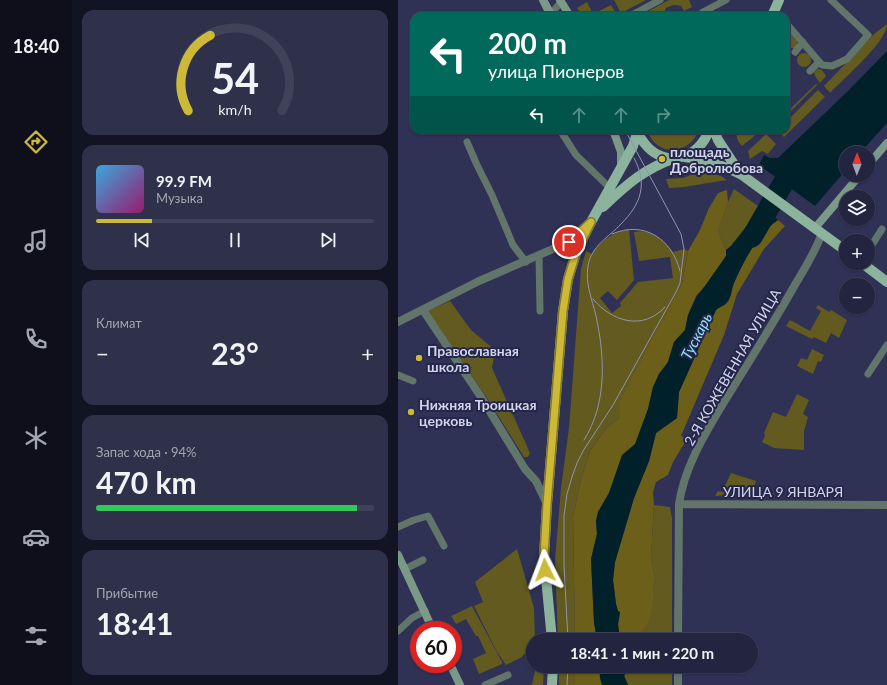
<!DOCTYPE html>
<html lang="ru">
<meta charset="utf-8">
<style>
:root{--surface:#232540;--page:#2f314b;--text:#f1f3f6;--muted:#a3a5b1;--line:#404259;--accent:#cdb938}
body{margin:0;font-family:Lato,sans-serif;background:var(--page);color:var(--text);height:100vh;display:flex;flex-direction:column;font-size:15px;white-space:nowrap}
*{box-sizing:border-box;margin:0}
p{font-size:13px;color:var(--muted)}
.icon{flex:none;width:22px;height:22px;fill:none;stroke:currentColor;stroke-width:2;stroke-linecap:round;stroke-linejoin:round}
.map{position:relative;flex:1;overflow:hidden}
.panel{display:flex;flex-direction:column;gap:10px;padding:10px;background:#131423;width:326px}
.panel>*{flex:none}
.hud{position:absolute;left:12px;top:12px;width:380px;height:122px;border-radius:12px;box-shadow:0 1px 3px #0004,0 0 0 1px var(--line);background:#00695c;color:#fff;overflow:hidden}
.needle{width:26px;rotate:1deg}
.controls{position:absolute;left:441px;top:146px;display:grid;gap:8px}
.controls a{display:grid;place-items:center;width:36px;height:36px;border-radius:50%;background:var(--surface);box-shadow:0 1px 3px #0004,0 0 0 1px var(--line);font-size:20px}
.speed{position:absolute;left:12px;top:621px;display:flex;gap:8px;font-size:20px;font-weight:700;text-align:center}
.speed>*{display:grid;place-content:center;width:52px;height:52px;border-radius:50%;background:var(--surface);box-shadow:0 1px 3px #0004,0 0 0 1px var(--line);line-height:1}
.speed .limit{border:6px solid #d22;background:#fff;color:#111}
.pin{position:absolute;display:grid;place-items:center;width:34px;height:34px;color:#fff;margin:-17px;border:2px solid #fff;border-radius:50%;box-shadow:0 1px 4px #0007}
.me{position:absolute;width:44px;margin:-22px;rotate:357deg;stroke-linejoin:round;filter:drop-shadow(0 0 3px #0008)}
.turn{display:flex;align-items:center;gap:14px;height:84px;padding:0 12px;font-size:18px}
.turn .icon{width:52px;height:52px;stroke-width:2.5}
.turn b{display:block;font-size:28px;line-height:34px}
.lanes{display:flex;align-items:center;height:38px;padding:0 12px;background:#0003;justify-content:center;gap:20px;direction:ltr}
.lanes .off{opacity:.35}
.big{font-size:30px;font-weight:700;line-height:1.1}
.panel .card{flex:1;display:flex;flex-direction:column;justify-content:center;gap:6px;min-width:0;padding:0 14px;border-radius:12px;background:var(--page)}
.panel .dial{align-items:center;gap:0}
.dial svg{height:104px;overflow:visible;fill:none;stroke:var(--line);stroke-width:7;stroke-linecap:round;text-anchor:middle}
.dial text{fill:var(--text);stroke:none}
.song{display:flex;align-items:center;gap:12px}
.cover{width:48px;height:48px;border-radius:6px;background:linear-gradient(135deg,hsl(200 70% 55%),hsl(320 70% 35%))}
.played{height:4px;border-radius:2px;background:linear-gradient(90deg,var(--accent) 20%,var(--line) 20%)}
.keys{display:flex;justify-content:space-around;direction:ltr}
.heat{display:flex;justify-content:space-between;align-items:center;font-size:22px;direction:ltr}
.charge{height:6px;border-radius:3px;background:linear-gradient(90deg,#34c759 94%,var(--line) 0)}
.trip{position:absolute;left:128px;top:633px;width:232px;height:40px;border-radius:20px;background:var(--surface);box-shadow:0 1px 3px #0004,0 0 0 1px var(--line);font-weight:700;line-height:40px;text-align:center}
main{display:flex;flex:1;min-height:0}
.tabs{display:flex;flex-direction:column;width:72px;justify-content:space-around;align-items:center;background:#0e0f1a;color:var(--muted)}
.tabs .icon{width:28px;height:28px}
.tabs .active{color:var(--accent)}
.tabs b{font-size:18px;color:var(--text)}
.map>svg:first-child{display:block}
</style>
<main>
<nav class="tabs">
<b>18:40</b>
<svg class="icon active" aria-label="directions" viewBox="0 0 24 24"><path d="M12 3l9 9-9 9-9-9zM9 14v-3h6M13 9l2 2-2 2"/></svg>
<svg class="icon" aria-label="music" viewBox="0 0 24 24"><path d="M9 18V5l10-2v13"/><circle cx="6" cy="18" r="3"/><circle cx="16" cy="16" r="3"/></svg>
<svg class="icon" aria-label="phone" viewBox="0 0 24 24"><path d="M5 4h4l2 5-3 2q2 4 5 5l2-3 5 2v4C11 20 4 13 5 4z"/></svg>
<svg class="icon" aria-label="climate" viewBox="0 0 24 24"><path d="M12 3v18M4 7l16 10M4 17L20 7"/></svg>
<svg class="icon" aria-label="car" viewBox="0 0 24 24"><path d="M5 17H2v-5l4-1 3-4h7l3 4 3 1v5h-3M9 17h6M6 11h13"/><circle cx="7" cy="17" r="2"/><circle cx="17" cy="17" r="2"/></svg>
<svg class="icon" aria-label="filters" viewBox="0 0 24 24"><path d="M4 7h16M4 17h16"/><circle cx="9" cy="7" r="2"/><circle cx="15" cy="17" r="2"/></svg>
</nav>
<section class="panel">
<div class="card dial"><svg viewBox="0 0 100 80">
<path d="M14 69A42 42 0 1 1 86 69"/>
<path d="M14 69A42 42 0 0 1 31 11" stroke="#cdb938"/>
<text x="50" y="56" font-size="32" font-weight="700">54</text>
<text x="50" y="72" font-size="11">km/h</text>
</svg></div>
<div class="card">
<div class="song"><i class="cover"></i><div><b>99.9 FM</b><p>Музыка</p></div></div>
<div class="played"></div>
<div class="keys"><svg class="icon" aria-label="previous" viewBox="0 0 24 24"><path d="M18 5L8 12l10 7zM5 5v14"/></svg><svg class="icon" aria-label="pause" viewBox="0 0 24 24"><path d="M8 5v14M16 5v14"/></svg><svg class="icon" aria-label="next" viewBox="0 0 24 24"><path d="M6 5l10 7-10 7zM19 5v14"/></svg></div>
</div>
<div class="card"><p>Климат</p>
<div class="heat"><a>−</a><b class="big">23°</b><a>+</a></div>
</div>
<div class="card"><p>Запас хода · 94%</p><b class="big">470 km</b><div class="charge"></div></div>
<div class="card"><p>Прибытие</p><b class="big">18:41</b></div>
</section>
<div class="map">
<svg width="489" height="685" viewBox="0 0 489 685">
<rect width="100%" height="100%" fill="#2f3155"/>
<!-- green -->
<path fill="#635a1f" d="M216 0H248L223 13Z
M271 0H291L294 7 286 11 283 6C277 4 273 5 268 8L264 16H251L249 12Z
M189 2 195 14 213 5 219 15 185 16 179 8Z
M489 24C489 42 445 79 432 93L426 86 476 34Z
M392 33 399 41V45L397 48H391L389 45 388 47V38Z
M399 60a7 7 0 1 1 14 0a7 7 0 1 1-14 0Z
M420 69 424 70 428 76 422 83 417 76 416 72Z
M418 84 419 85 389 115 388 114V111L389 112Z
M420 90 427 97 386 137 380 130H388V122Z
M249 130H301C291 156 258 157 249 130Z
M337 130H358L360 133 344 146 340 141Z
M368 134 378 144 370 154 364 151 352 159 350 151Z
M313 173 323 176 329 180 286 187 271 188 268 179 285 178 293 175Z
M336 189 363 208 361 213V219L348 227 333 246 328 250 320 231 330 202Z
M231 229 236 280 219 300 210 291 202 298 214 313 223 306 222 303 240 282 275 278 272 257 241 261 236 232C252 228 266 240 275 252L286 249 290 251 284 284 222 418 209 427 192 451 182 483 175 517 177 640H160L157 561 163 488 171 428 183 269 188 251 194 254C203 240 215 232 231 229Z
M52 301 73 330 97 350 94 368 132 453 130 457H126L89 398 30 311Z
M420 305 431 312 433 310 449 320 441 338 433 333 428 343 416 337 414 339 388 326 392 320 412 331 423 311 418 308Z
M414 349 426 355 423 362 420 361 415 374 399 366 403 358 409 360Z
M399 394 411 400 405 414 410 417 406 431V450L376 448 364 442 367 436 366 433 375 412 388 417Z
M333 473 358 481 354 493 317 496 320 491 324 492Z
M256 505 272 507 274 518V640H222L221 633 227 634 255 603V590L257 577 253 558Z
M119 549 136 608 137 640H135V649L125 655 124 657 108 665 99 652 76 606 85 602 77 582Z
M74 606 104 662V664L81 674 75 659 88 653 80 636H78L68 619 58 624 53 616Z
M138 666H146L145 685H134Z
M161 666H178L176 685H161Z
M228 666H274V685H230L226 675 229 671Z"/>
<!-- forest -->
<path fill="#6b5f1a" d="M329 190 330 202 320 231 328 250V256L307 286 298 296 290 315 287 330 276 342 270 362 261 374 255 387 250 409 237 445 224 456 211 493 200 512 198 521 199 534 193 559 196 622 199 640H177L175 517 182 483 192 451 209 427 222 418 221 403 284 284 290 251 302 230 311 208 320 193Z
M380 220 387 226 366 249 339 294 326 335 283 436 289 439 275 462 270 475 258 482 255 492 256 505 253 558 257 577 255 590V603L250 623 241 635 221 633 220 624 222 612 220 611 218 604 215 580 217 562 236 498 251 461 258 433 279 418 281 392 318 310C321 307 326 306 329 303 334 297 333 290 336 283 345 262 360 233 380 220Z
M178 666H201L204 685H176Z"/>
<!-- water -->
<path fill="#00202a" d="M489 51V123L462 153H448V170L417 206 361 165 366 155 372 158H380L449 92Z
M363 208 380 220C360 233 345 262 336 283 333 290 334 297 328 303 326 306 321 307 318 310L281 392 279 418 258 433 251 461 236 498 217 562 215 580 218 604 220 611 222 612 220 624 222 640H199L196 622 193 559 199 534 198 521 200 512 211 493 224 455 237 444 250 409 255 387 261 374 270 362 276 342 287 330 290 315 299 296 307 286 328 256V250L333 246 348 227 361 219 360 213Z
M201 666H228L229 671 226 676 230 685H204L202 678Z"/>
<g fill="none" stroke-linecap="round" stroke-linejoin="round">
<!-- river -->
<path stroke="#00202a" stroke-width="21" d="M354 237 394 168 402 161"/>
<!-- lane -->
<path stroke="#62756a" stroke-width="7" d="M151 16 163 2
M232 16 262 0
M301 16 305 12 328 0
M388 23 424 65 434 66 449 59 470 35 433 0
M397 52 405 42
M412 71 421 62
M162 130 178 155 212 188
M69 142 79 165 94 195 115 245 128 262
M470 251 484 229
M141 256 142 311
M470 374 489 345
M0 375 15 381
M0 527 16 520 30 516 46 546
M7 569 25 560
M0 631 14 618 27 611
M87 685 110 675"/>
<!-- street -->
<path stroke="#62756a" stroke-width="8" d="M25 310 83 397 127 469 138 481 149 504
M0 322 81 281 171 242 190 224
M281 504 489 505
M280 640 281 504C286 469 305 437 323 407 347 368 372 329 394 290 405 271 417 253 424 233
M280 666V685"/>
<!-- secondary -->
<path stroke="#7a9987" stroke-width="8" d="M145 0 153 16
M162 0 172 16
M215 130 223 152V165
M470 165 489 143
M417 228 462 175
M0 555 35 630
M52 664 62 685"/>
<!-- primary -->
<path stroke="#8cb49d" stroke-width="10" d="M374 16 381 0
M239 130C240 135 243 139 247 144 267 169 301 159 311 130
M316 130 320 140 341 172
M287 157C307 160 326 165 344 175L448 251
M205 207C229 184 246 169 277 158
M464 263 489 282
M154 640 146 557 149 504 165 311 170 279 179 250 193 222 235 146 239 133
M154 685 155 666"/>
<!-- tram -->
<path stroke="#9193af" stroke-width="1" d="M149 0 158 16
M214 234C246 220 274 239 282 271
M195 299C214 322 245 331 267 307
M186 440C209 404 207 357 198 316 194 299 187 283 190 266 193 246 211 237 223 224 243 204 250 184 236 158
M170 640 166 565V516L169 494 174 477 179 463 185 451 215 405 278 292 282 283 286 249 283 234 227 130
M169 685 170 666"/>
</g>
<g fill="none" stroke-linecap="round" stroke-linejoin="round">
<!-- route casing -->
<g stroke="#857824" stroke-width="10">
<path id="route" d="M147 570 146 557 149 504 165 311 170 279 179 250 193 222 171 242"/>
</g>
<!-- route -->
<use href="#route" stroke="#cdb938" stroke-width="7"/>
</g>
<!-- markers -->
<g fill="#cdb938" stroke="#25274a" stroke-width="1.5">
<circle cx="264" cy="159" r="4"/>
<circle cx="21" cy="358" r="4"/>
<circle cx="13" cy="412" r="4"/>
</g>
<g text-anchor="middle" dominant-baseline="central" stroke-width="4" stroke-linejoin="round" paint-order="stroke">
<!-- poi labels -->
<g font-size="14" font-weight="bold" fill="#d1d4eb" stroke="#25274a" text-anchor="start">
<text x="272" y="151">площадь<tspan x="272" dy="16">Добролюбова</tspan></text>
<text x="29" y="350">Православная<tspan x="29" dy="16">школа</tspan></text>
<text x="21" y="404">Нижняя Троицкая<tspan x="21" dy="16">церковь</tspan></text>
</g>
<!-- street labels -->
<g font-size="14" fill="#d1d4eb" stroke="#25274a">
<text transform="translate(334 367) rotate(-60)">2-Я КОЖЕВЕННАЯ УЛИЦА</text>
<text x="385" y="491">УЛИЦА 9 ЯНВАРЯ</text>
</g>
<!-- water labels -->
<g font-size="15" font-style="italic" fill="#93e1fa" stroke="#25274a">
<text transform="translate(298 336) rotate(-63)">Тускарь</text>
</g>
</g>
</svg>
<div class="controls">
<a><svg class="needle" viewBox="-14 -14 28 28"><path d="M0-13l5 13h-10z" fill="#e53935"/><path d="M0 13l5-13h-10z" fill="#a3a5b1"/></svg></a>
<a><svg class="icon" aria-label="layers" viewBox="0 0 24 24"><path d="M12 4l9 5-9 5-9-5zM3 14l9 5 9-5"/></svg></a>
<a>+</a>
<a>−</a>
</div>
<div class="speed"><div class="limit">60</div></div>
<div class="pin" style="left:171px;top:242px;background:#d93025"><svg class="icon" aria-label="arrive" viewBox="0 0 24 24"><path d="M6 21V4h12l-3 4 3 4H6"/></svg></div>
<svg class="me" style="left:147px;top:570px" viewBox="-20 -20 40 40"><path d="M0-17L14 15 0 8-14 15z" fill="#cdb938" stroke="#fff" stroke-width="4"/></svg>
<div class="trip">18:41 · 1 мин · 220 m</div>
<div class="hud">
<div class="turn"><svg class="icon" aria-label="left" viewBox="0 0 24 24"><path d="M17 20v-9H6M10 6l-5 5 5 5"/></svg><div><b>200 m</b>улица Пионеров</div></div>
<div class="lanes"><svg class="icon" aria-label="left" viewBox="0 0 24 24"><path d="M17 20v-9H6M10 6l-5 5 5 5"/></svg><svg class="icon off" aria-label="ahead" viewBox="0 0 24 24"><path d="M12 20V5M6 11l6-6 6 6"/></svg><svg class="icon off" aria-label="ahead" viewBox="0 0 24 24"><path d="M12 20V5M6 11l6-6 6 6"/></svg><svg class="icon off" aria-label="right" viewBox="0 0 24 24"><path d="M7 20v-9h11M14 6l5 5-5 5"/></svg></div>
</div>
</div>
</main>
